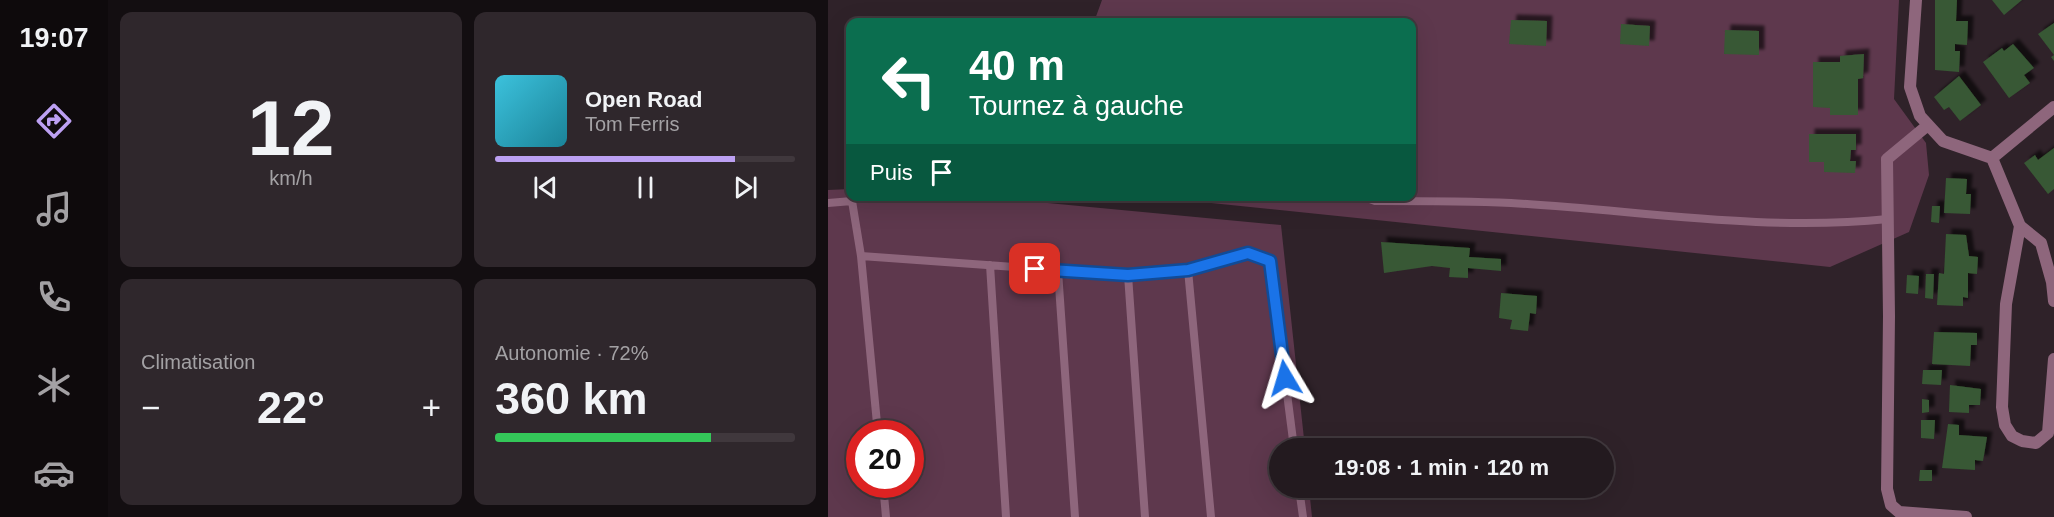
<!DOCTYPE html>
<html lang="fr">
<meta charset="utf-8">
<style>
:root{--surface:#231a1f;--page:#2f272c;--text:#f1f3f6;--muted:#a3a1a4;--line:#40383d;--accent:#bca0f2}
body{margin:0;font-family:Arial,sans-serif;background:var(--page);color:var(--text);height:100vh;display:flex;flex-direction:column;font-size:22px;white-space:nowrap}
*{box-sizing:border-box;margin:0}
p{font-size:20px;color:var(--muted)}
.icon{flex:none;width:33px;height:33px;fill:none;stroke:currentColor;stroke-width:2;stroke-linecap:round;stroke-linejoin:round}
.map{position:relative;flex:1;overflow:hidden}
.details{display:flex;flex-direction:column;gap:12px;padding:12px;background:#130e11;width:720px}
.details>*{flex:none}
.banner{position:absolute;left:18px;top:18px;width:570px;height:183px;border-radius:12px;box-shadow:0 6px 24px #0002,0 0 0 2px var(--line);background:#0b6e4f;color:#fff;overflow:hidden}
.speed{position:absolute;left:18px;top:420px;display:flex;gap:12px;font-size:30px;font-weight:700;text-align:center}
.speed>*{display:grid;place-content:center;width:78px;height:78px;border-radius:50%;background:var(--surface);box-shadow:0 6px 24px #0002,0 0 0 2px var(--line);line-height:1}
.speed .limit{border:9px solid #d22;background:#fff;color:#111}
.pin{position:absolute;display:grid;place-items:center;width:51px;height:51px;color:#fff;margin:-26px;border-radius:12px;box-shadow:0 3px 9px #0006}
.me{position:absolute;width:66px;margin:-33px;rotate:353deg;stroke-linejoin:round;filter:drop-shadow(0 0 4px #0008)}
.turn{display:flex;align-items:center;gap:21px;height:126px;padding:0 24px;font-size:27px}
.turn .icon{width:78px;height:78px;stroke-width:2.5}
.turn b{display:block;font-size:42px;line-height:51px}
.then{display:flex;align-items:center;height:57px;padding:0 24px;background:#0003;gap:12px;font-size:22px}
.big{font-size:45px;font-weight:700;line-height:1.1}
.details .widget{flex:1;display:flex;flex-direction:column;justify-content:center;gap:9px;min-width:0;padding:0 21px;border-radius:12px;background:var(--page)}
.details .dial{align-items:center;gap:0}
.dial b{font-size:78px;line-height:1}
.song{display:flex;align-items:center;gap:18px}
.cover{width:72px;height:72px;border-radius:9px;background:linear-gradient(135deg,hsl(190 70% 55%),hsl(190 70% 35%))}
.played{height:6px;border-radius:3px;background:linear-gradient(90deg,var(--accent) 80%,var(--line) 80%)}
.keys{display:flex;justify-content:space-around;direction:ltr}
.heat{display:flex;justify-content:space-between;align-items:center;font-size:33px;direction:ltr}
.charge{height:9px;border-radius:4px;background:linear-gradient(90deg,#34c759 72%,var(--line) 0)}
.details .tiles{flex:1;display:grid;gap:12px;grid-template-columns:repeat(2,1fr)}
.trip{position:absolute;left:441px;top:438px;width:345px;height:60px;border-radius:30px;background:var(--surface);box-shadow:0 6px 24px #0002,0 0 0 2px var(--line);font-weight:700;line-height:60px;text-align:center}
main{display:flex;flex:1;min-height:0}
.menu{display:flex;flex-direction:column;width:108px;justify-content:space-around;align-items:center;background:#0e0a0c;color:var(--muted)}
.menu .icon{width:42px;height:42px}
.menu .on{color:var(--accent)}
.menu b{font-size:27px;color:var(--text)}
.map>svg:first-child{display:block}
</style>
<main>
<nav class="menu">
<b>19:07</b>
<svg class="icon on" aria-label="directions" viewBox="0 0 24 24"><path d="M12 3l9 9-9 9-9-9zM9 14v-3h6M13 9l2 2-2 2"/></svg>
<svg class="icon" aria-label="music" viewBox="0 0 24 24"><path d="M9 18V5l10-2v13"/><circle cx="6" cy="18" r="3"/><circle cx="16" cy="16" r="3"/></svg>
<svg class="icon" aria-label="phone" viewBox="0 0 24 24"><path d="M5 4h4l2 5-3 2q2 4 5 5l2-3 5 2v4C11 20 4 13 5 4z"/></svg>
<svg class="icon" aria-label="climate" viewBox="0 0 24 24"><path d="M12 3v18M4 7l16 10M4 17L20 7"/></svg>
<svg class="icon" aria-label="car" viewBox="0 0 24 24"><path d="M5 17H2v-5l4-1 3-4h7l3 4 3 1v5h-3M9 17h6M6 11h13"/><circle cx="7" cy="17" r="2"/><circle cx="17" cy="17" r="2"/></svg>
</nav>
<section class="details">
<div class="tiles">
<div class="widget dial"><b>12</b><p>km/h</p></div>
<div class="widget">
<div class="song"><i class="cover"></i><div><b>Open Road</b><p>Tom Ferris</p></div></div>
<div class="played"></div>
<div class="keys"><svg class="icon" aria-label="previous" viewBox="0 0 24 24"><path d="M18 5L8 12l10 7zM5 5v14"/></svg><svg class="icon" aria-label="pause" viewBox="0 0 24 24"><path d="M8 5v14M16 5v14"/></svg><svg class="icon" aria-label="next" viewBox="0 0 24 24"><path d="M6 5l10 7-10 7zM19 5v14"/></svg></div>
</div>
<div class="widget"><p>Climatisation</p>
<div class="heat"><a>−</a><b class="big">22°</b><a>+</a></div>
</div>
<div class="widget"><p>Autonomie · 72%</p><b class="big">360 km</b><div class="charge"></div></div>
</div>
</section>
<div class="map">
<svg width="1226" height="517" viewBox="0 0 1226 517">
<defs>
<filter id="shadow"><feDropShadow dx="5.5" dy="-5.5" stdDeviation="1.5" flood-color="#0009"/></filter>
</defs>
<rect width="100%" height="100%" fill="#2f2229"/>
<!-- green -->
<path fill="#5e384d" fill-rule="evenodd" d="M274 0H1071L1066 99 1098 143 1101 175 1081 232 1002 267 325 197 584 196V22H266Z
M22 189V196L157 197 453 225 477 448H452V488H481L484 517H0V190ZM32 434H82V484H32Z"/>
<!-- building -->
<path fill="#375834" filter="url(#shadow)" d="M1107 0H1129L1128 21H1140L1139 45 1127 44V51H1132L1131 72 1107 70Z
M1164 0H1194L1176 15Z
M683 20 719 21 718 46 681 44Z
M1226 23V61L1223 57 1226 55 1210 34Z
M793 24 822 26 821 46 792 44Z
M897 30 931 31V55L896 54Z
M1185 44 1206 68 1196 75 1202 83 1181 98 1155 62 1174 48 1176 51Z
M1036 54 1035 78 1030 79V115H1002V108L985 107V62H1012V56Z
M1131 76 1153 105 1132 121 1121 107 1116 110 1106 97Z
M981 134H1028V150H1023L1022 161H1028L1027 173 996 172V162H981Z
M1226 148V189L1220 194 1196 163 1207 155 1210 160Z
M1118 178 1139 179 1138 194H1143L1142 214 1116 213Z
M1104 206H1112L1111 223 1103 222Z
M1118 234 1138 235 1141 256 1150 257 1149 274 1140 273V298L1135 297V306L1109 305 1111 273 1116 274Z
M553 242 642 248 641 257 673 259V271L640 268V278L621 277 622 268 604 266 556 273Z
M1098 274H1106L1105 299 1097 298Z
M1079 275 1091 276 1090 294 1078 293Z
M673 293 709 296 708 314 702 313 700 331 682 329 684 320 671 318Z
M1106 332 1149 333V345H1143L1142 366 1104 364Z
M1095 370H1114L1113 385 1094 384Z
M1122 385 1153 389 1152 405H1141V413L1121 412Z
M1094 399 1101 400V412L1094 413Z
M1093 420H1107L1106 439 1093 438Z
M1120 424 1131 425V435L1159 437 1155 461 1147 460V470L1114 468Z
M1092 470H1104V481H1091Z"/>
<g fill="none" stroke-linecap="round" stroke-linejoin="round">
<!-- lane -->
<path stroke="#8e667c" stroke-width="8" d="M534 196 547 201C592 201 638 201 683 203 809 210 934 232 1060 219
M0 203 24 201 33 256 50 434
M33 256 300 275 360 270 420 253 442 261 466 448
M162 265 178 517
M360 270 383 517
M230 271 247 517
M300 275 317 517
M55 484 58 517
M471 488 475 517"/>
<!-- street -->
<path stroke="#8e667c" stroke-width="12" d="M1088 0 1082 87 1092 116 1115 141 1164 158
M1100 125 1059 159 1061 316 1059 489 1063 505 1071 512 1138 517
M1164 158 1192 226 1178 304 1174 407 1177 425 1184 436 1194 441 1208 443 1220 433 1226 359
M1164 158 1226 107
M1192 226 1213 243 1224 282 1226 301"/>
</g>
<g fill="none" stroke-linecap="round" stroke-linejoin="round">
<!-- route casing -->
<g stroke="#114b97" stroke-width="15">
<path id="route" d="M207 269 300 275 360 270 420 253 442 261 457 378"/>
</g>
<!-- route -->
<use href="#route" stroke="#1a73e8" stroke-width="10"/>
</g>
</svg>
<div class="speed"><div class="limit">20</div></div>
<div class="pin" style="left:207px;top:269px;background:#d93025"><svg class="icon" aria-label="arrive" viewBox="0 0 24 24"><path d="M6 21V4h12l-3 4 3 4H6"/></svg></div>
<svg class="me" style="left:457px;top:378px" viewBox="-20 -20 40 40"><path d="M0-17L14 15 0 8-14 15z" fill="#1a73e8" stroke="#fff" stroke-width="4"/></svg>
<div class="trip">19:08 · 1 min · 120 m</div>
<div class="banner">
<div class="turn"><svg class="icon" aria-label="left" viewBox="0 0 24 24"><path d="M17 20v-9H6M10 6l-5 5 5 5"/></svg><div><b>40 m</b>Tournez à gauche</div></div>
<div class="then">Puis<svg class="icon" aria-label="arrive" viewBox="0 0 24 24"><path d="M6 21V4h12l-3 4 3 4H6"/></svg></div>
</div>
</div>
</main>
